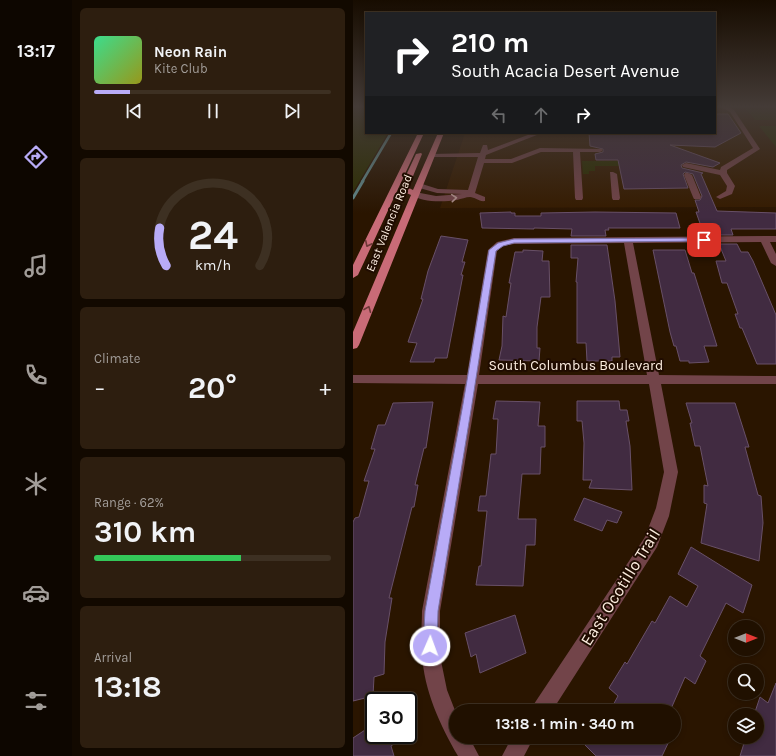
<!DOCTYPE html>
<meta charset="utf-8">
<style>
:root{--surface:#201000;--page:#2d1e0f;--text:#f1f3f6;--muted:#a29d99;--line:#3d3022;--accent:#b8abf7}
body{margin:0;font-family:Karla,sans-serif;background:var(--page);color:var(--text);height:100vh;display:flex;flex-direction:column;font-size:15px;white-space:nowrap}
*{box-sizing:border-box;margin:0}
p{font-size:13px;color:var(--muted)}
.icon{flex:none;width:22px;height:22px;fill:none;stroke:currentColor;stroke-width:2;stroke-linecap:round;stroke-linejoin:round}
.map{position:relative;flex:1;overflow:hidden}
.sheet{display:flex;flex-direction:column;gap:8px;padding:8px;background:#120900;width:281px}
.sheet>*{flex:none}
.top-card{position:absolute;left:12px;top:12px;width:351px;height:122px;border-radius:0px;box-shadow:0 2px 6px #0003,0 0 0 1px var(--line);background:#202124;color:#fff;overflow:hidden}
.needle{width:26px;rotate:90deg}
.fabs{position:absolute;left:375px;top:620px;display:grid;gap:8px}
.fabs a{display:grid;place-items:center;width:36px;height:36px;border-radius:50%;background:var(--surface);box-shadow:0 2px 6px #0003,0 0 0 1px var(--line);font-size:20px}
.speed{position:absolute;left:12px;top:692px;display:flex;gap:8px;font-size:20px;font-weight:700;text-align:center}
.speed>*{display:grid;place-content:center;width:52px;height:52px;border-radius:50%;background:var(--surface);box-shadow:0 2px 6px #0003,0 0 0 1px var(--line);line-height:1}
.speed .limit{border:2px solid #111;border-radius:6px;background:#fff;color:#111}
.pin{position:absolute;display:grid;place-items:center;width:34px;height:34px;color:#fff;margin:-17px;border-radius:8px;box-shadow:0 2px 6px #0006}
.me{position:absolute;width:44px;margin:-22px;rotate:2deg;stroke-linejoin:round;filter:drop-shadow(0 0 3px #0008)}
.turn{display:flex;align-items:center;gap:14px;height:84px;padding:0 20px;font-size:18px}
.turn .icon{width:52px;height:52px;stroke-width:2.5}
.turn b{display:block;font-size:28px;line-height:34px}
.lanes{display:flex;align-items:center;height:38px;padding:0 20px;background:#0003;justify-content:center;gap:20px;direction:ltr}
.lanes .off{opacity:.35}
.big{font-size:30px;font-weight:700;line-height:1.1}
.sheet .widget{flex:1;display:flex;flex-direction:column;justify-content:center;gap:6px;min-width:0;padding:0 14px;border-radius:6px;background:var(--page)}
.sheet .dial{align-items:center;gap:0}
.dial svg{height:104px;overflow:visible;fill:none;stroke:var(--line);stroke-width:7;stroke-linecap:round;text-anchor:middle}
.dial text{fill:var(--text);stroke:none}
.song{display:flex;align-items:center;gap:12px}
.cover{width:48px;height:48px;border-radius:6px;background:linear-gradient(135deg,hsl(150 70% 55%),hsl(60 70% 35%))}
.played{height:4px;border-radius:2px;background:linear-gradient(90deg,var(--accent) 15%,var(--line) 15%)}
.keys{display:flex;justify-content:space-around;direction:ltr}
.heat{display:flex;justify-content:space-between;align-items:center;font-size:22px;direction:ltr}
.charge{height:6px;border-radius:3px;background:linear-gradient(90deg,#34c759 62%,var(--line) 0)}
.trip{position:absolute;left:96px;top:704px;width:232px;height:40px;border-radius:20px;background:var(--surface);box-shadow:0 2px 6px #0003,0 0 0 1px var(--line);font-weight:700;line-height:40px;text-align:center}
main{display:flex;flex:1;min-height:0}
.menu{display:flex;flex-direction:column;width:72px;justify-content:space-around;align-items:center;background:#0d0600;color:var(--muted)}
.menu .icon{width:28px;height:28px}
.menu .active{color:var(--accent)}
.menu b{font-size:18px;color:var(--text)}
.map>svg:first-child{display:block}
</style>
<main>
<nav class="menu">
<b>13:17</b>
<svg class="icon active" aria-label="directions" viewBox="0 0 24 24"><path d="M12 3l9 9-9 9-9-9zM9 14v-3h6M13 9l2 2-2 2"/></svg>
<svg class="icon" aria-label="music" viewBox="0 0 24 24"><path d="M9 18V5l10-2v13"/><circle cx="6" cy="18" r="3"/><circle cx="16" cy="16" r="3"/></svg>
<svg class="icon" aria-label="phone" viewBox="0 0 24 24"><path d="M5 4h4l2 5-3 2q2 4 5 5l2-3 5 2v4C11 20 4 13 5 4z"/></svg>
<svg class="icon" aria-label="climate" viewBox="0 0 24 24"><path d="M12 3v18M4 7l16 10M4 17L20 7"/></svg>
<svg class="icon" aria-label="car" viewBox="0 0 24 24"><path d="M5 17H2v-5l4-1 3-4h7l3 4 3 1v5h-3M9 17h6M6 11h13"/><circle cx="7" cy="17" r="2"/><circle cx="17" cy="17" r="2"/></svg>
<svg class="icon" aria-label="filters" viewBox="0 0 24 24"><path d="M4 7h16M4 17h16"/><circle cx="9" cy="7" r="2"/><circle cx="15" cy="17" r="2"/></svg>
</nav>
<section class="sheet">
<div class="widget">
<div class="song"><i class="cover"></i><div><b>Neon Rain</b><p>Kite Club</p></div></div>
<div class="played"></div>
<div class="keys"><svg class="icon" aria-label="previous" viewBox="0 0 24 24"><path d="M18 5L8 12l10 7zM5 5v14"/></svg><svg class="icon" aria-label="pause" viewBox="0 0 24 24"><path d="M8 5v14M16 5v14"/></svg><svg class="icon" aria-label="next" viewBox="0 0 24 24"><path d="M6 5l10 7-10 7zM19 5v14"/></svg></div>
</div>
<div class="widget dial"><svg viewBox="0 0 100 80">
<path d="M14 69A42 42 0 1 1 86 69"/>
<path d="M14 69A42 42 0 0 1 9 40" stroke="#b8abf7"/>
<text x="50" y="56" font-size="32" font-weight="700">24</text>
<text x="50" y="72" font-size="11">km/h</text>
</svg></div>
<div class="widget"><p>Climate</p>
<div class="heat"><a>−</a><b class="big">20°</b><a>+</a></div>
</div>
<div class="widget"><p>Range · 62%</p><b class="big">310 km</b><div class="charge"></div></div>
<div class="widget"><p>Arrival</p><b class="big">13:18</b></div>
</section>
<div class="map">
<svg width="423" height="756" viewBox="0 0 423 756">
<rect width="100%" height="100%" fill="#2a1500"/>
<!-- built -->
<path fill="#351b00" d="M362 107H423V207L87 208 112 133H362Z"/>
<!-- green -->
<path fill="#2c2e00" d="M0 107H13V133H35L0 192Z
M391 107H423V120H402Z
M406 126H423V147Z
M229 161H265L266 166H242V171H236V174H230Z"/>
<g fill="none" stroke-linecap="round" stroke-linejoin="round">
<!-- stream-far1 -->
<path stroke="#61898b" stroke-width="2.5" d="M9 182 38 133"/>
<!-- stream -->
<path stroke="#61898b" stroke-width="3" d="M0 198 10 181"/>
</g>
<!-- building -->
<path fill="#412b41" stroke="#685068" d="M362 114H375L388 133 362 147 317 145 367 163 360 167 333 162 328 165 329 168 350 173 348 174 364 211 423 213V229H378L380 235H363L361 229H349L343 212H346L342 200H347L349 196 340 174 332 172 330 174 335 188 271 189 265 160H243L242 154 250 152V149L237 146 236 133H362Z
M158 212V213H162V216H188V213L242 212 323 213 327 228H255L256 230H252L253 236H218L219 229 181 228V229L129 228 127 213Z
M88 236 115 240 109 262H112L108 275H110L94 358H82L81 362H57L64 343 55 342 70 299H68L75 271Z
M366 244H384L388 252H395L400 261 423 315V364H404L389 328H387L382 314H385L374 283H369L363 261H373Z
M218 245H254L262 301 267 357H259V361H234L233 343H224V282H223L225 258H218Z
M170 250 190 251 189 261H196L197 297H188L184 327V348H187L186 361 146 360 149 346 150 316 153 317 158 283H156L162 252H170Z
M300 250H332L339 273H341L364 346H351L356 362 336 363V361H327L323 346H321L317 332Z
M143 401 187 402 185 426H192V447H188L187 474H169L165 519H183L182 545H173L170 586 123 585 126 566H128L134 511H125L127 496H133L138 454H143L145 419H140Z
M224 401H266L267 410H274L276 421H273L277 446 279 490 236 488 239 480H230L231 443 229 421H224Z
M80 402 73 448H71L62 485H65L61 507H59L36 598H39L32 642 31 674 21 677 20 696 0 701V522L2 518 6 517 16 481H11L22 449H18L25 425H32L40 403Z
M333 403H382L396 447H392L405 495 408 496 410 523 406 561 348 543 354 504 351 503V485L355 486 347 446H342L337 423H339Z
M231 498 269 512 264 523 254 520 249 531 221 520Z
M338 547 399 585 390 613 373 603 347 656 353 661 342 684 332 677 317 711H265L259 707 265 696 256 688 272 662 274 664 299 621 302 623 317 596 334 607 345 586 325 574Z
M162 615 173 653 127 673 123 654 118 657 112 633Z
M423 683V756H387L393 737H404V715H401L407 697 415 703Z
M21 724V735H53L38 746 41 756H0V738Z
M224 737H318L309 756H243Z"/>
<g fill="none" stroke-linecap="round" stroke-linejoin="round">
<!-- minor -->
<path fill="#724449" fill-rule="evenodd" d="M368 107H376L381 110 407 149 374 170V173L382 186 379 194 367 199 363 197 373 191 374 186 367 175 330 167 329 165 333 163 367 170 368 167 400 148 377 112Z
M180 133H189L133 155 132 159H158L187 148 249 149V151L247 152H227L230 198 229 200H223L222 198 220 152H188L159 163H131L122 193 132 197V201C126 202 122 197 117 197 113 197 108 199 104 200 91 202 68 203 58 194L62 192 83 196 109 194 84 193 63 187 62 185 66 183 85 189 115 190 125 157H79L77 156V154L127 153 130 145H134L135 150Z
M257 172H260L264 174 267 198 266 200H260L259 198Z
M332 173H335L339 175 348 197 347 199H341L340 197 331 175Z
M423 236V242H417L423 254V266L418 263 408 242 280 243 306 375 423 376V384H308L325 472 316 516 304 547 199 711H178L181 704 292 537 303 508 311 472 296 384H125L87 611V656L94 690 103 713V737H116L126 756H105C87 725 71 691 69 654 67 640 69 626 69 611L112 384 0 383V375H114L135 250 144 242 161 238ZM271 243 294 375H126L144 251 150 246 161 244Z
M159 737H181L171 756H149Z"/>
<!-- major -->
<path fill="#c96b77" fill-rule="evenodd" d="M65 133H71L5 275 0 278V265Z
M85 133H91L6 345 4 348 0 349V332L58 195 49 191 48 186 63 154 68 153 69 154 56 186V188L60 190Z"/>
</g>
<!-- one-way arrows -->
<defs><path id="oneway-chevron" d="M-2-3.5L2.5 0L-2 3.5" fill="none" stroke-width="1.6" stroke-linecap="round" stroke-linejoin="round"/></defs>
<use stroke="#b0908c" href="#oneway-chevron" transform="translate(101 198) rotate(-5)"/>
<g stroke="#6c3736">
<use href="#oneway-chevron" transform="translate(15 244) rotate(116)"/>
<use href="#oneway-chevron" transform="translate(15 309) rotate(-68)"/>
</g>
<!-- sky -->
<linearGradient id="sky" x2="0" y2="1"><stop stop-color="#170c00"/><stop offset="0.5" stop-color="#443b37"/><stop offset="1" stop-color="#443b37" stop-opacity="0"/></linearGradient>
<rect width="423" height="213" fill="url(#sky)"/>
<!-- route -->
<path fill="#b8abf7" stroke="#786fa1" d="M351 238 354 240 353 241 161 243 150 246 143 251 119 404 85 611 84 646 82 651 77 653 72 651 70 646 72 611 110 404 136 250 145 243 161 239Z"/>
<g text-anchor="middle" dominant-baseline="central" stroke-width="4" stroke-linejoin="round" paint-order="stroke">
<!-- far-street labels -->
<g font-size="12" fill="#fceddf" stroke="#200c00">
<text transform="translate(36 223) rotate(-68)">East Valencia Road</text>
</g>
<!-- street labels -->
<g font-size="14" fill="#fceddf" stroke="#200c00">
<text x="223" y="365">South Columbus Boulevard</text>
</g>
<!-- near-street labels -->
<g font-size="17" fill="#fceddf" stroke="#200c00">
<text transform="translate(267 587) rotate(-58)">East Ocotillo Trail</text>
</g>
</g>
</svg>
<div class="fabs">
<a><svg class="needle" viewBox="-14 -14 28 28"><path d="M0-13l5 13h-10z" fill="#e53935"/><path d="M0 13l5-13h-10z" fill="#a29d99"/></svg></a>
<a><svg class="icon" aria-label="search" viewBox="0 0 24 24"><circle cx="10" cy="10" r="6"/><path d="M15 15l6 6"/></svg></a>
<a><svg class="icon" aria-label="layers" viewBox="0 0 24 24"><path d="M12 4l9 5-9 5-9-5zM3 14l9 5 9-5"/></svg></a>
</div>
<div class="speed"><div class="limit">30</div></div>
<div class="pin" style="left:351px;top:240px;background:#d93025"><svg class="icon" aria-label="arrive" viewBox="0 0 24 24"><path d="M6 21V4h12l-3 4 3 4H6"/></svg></div>
<svg class="me" style="left:77px;top:646px" viewBox="-20 -20 40 40"><circle r="17" fill="#b8abf7" stroke="#fff" stroke-width="3"/><path d="M0-11L8 9 0 5-8 9z" fill="#fff"/></svg>
<div class="trip">13:18 · 1 min · 340 m</div>
<div class="top-card">
<div class="turn"><svg class="icon" aria-label="right" viewBox="0 0 24 24"><path d="M7 20v-9h11M14 6l5 5-5 5"/></svg><div><b>210 m</b>South Acacia Desert Avenue</div></div>
<div class="lanes"><svg class="icon off" aria-label="left" viewBox="0 0 24 24"><path d="M17 20v-9H6M10 6l-5 5 5 5"/></svg><svg class="icon off" aria-label="ahead" viewBox="0 0 24 24"><path d="M12 20V5M6 11l6-6 6 6"/></svg><svg class="icon" aria-label="right" viewBox="0 0 24 24"><path d="M7 20v-9h11M14 6l5 5-5 5"/></svg></div>
</div>
</div>
</main>
